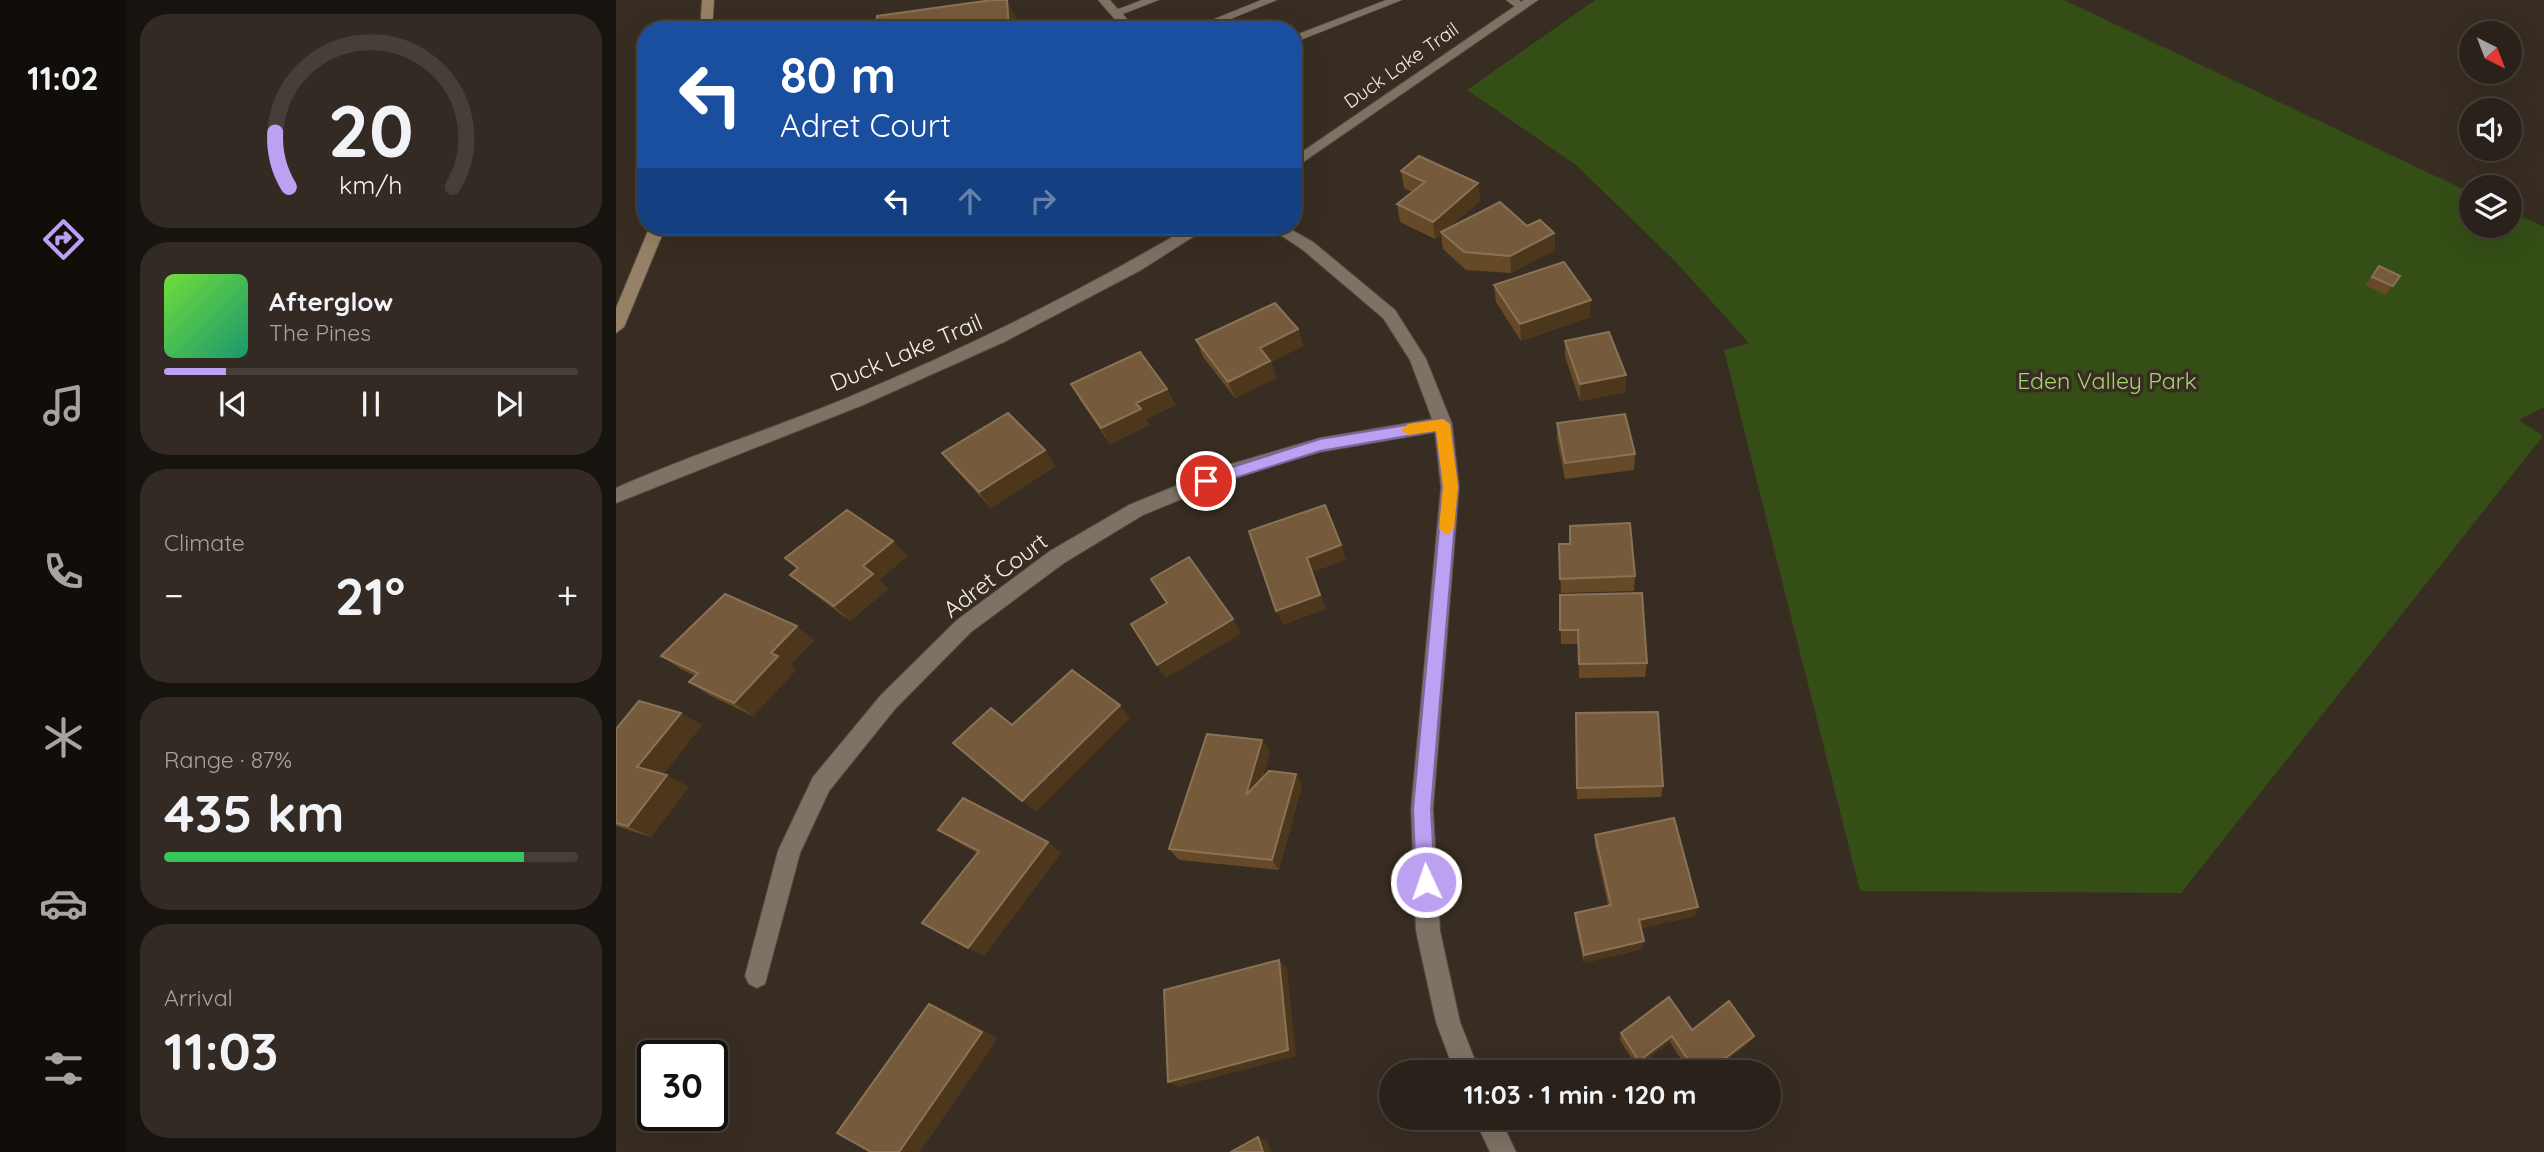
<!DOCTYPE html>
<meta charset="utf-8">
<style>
:root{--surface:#2a221a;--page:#322a23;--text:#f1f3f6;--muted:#a5a4a2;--line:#463f39;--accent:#bca0f2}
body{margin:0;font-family:Quicksand,sans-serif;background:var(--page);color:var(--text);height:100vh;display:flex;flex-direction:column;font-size:26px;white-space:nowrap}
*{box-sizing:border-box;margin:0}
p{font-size:23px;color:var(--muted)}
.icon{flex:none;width:38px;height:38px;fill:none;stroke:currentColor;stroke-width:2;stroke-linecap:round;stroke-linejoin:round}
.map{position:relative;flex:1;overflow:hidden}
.panel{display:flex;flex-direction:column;gap:14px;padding:14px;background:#17130e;width:490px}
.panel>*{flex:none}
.guide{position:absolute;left:21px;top:21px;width:665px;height:214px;border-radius:28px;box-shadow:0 7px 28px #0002,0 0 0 2px var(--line);background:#1a4fa0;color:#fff;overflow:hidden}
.needle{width:46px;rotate:138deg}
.fabs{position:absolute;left:1843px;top:21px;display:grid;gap:14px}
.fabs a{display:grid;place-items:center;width:63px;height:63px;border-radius:50%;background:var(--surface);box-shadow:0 7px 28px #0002,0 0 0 2px var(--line);font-size:35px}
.speed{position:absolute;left:21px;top:1040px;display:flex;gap:14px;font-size:35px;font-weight:700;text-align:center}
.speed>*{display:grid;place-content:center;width:91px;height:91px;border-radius:50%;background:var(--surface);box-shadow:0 7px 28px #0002,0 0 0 2px var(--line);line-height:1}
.speed .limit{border:4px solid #111;border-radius:10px;background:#fff;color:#111}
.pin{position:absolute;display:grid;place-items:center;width:60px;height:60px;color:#fff;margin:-30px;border:4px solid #fff;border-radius:50%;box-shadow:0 2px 7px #0007}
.me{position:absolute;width:77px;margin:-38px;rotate:357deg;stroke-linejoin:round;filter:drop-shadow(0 0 5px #0008)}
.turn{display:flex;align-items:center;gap:24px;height:147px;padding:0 28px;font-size:32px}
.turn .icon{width:91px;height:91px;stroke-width:2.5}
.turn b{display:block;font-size:49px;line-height:60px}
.lanes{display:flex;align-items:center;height:66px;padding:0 28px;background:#0003;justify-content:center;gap:35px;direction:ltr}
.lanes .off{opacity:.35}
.big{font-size:52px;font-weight:800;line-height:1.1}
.panel .tile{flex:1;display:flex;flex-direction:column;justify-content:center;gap:10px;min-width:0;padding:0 24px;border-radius:28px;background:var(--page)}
.panel .dial{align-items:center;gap:0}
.dial svg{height:182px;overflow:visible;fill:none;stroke:var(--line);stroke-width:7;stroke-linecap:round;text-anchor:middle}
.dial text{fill:var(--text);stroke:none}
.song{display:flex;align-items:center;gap:21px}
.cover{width:84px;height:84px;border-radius:10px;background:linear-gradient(135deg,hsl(100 70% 55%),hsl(160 70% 35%))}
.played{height:7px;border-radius:4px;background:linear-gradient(90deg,var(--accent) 15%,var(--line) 15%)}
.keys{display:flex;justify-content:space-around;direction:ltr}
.heat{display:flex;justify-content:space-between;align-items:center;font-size:38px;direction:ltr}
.charge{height:10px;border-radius:5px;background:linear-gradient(90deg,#34c759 87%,var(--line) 0)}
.trip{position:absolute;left:763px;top:1060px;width:402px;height:70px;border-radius:35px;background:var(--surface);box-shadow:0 7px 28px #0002,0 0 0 2px var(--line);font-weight:800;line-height:70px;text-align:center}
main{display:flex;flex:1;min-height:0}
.dock{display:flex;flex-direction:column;width:126px;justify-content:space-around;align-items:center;background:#110e0a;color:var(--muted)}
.dock .icon{width:49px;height:49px}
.dock .selected{color:var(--accent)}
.dock b{font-size:32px;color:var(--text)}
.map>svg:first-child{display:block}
</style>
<main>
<nav class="dock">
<b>11:02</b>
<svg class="icon selected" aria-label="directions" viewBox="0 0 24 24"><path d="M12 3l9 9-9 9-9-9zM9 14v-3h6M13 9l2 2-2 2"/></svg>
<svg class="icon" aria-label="music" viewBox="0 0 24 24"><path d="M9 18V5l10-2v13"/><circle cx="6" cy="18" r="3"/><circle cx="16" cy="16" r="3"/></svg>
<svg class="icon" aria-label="phone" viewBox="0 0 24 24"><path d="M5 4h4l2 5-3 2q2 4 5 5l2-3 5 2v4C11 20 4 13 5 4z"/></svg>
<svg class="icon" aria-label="climate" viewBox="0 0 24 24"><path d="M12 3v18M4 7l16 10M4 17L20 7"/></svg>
<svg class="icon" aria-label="car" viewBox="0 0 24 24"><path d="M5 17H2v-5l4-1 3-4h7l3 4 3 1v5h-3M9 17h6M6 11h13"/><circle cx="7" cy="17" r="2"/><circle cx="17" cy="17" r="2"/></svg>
<svg class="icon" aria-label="filters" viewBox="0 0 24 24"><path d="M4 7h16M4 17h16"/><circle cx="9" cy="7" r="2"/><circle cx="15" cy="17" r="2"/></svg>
</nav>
<section class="panel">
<div class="tile dial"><svg viewBox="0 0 100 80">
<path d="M14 69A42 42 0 1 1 86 69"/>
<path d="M14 69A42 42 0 0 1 8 45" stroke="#bca0f2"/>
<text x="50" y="56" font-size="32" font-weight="700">20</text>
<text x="50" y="72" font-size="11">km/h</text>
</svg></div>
<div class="tile">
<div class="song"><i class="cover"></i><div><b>Afterglow</b><p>The Pines</p></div></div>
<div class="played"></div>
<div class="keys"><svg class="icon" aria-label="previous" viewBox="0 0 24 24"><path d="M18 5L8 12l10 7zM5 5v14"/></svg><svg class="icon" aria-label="pause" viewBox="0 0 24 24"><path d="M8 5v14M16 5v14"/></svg><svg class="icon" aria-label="next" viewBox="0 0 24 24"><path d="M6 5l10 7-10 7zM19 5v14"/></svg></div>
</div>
<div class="tile"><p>Climate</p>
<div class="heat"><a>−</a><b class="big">21°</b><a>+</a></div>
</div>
<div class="tile"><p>Range · 87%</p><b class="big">435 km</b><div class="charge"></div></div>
<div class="tile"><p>Arrival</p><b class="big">11:03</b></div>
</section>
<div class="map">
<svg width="1928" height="1152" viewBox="0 0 1928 1152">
<rect width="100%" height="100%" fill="#382d22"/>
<!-- green -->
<path fill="#354e15" d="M979 0H1448L1855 193V226H1894V211L1928 227V407L1903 420 1927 436 1565 893 1244 891 1108 350 1133 343 1059 261 960 165 851 90Z"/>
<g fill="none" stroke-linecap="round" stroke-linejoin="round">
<!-- service casing -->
<g stroke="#534940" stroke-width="1">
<path id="service" d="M482 0H494L502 9 526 0H543L507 14 520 30H508Z
M645 0H661L588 30H571Z
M770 0H786L677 43V36Z
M890 0H903L912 7 902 9Z"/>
</g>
<!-- minor casing -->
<g stroke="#534940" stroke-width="2">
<path id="minor" d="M651 226H669L697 242 779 310 810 359 836 424 843 487 817 809 824 931 844 1022 864 1073H839L820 1022 800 931 795 809 825 487 819 432 704 452 619 477 527 515 448 563 355 632 279 709 213 791 184 853 149 984 141 988 133 984 129 976 162 851 197 777 265 695 341 620 434 551 513 505 608 466 704 438 816 419 794 360 767 318 687 250Z
M858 1118H884L900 1152H874Z"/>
</g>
<!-- tertiary casing -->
<g stroke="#534940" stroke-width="2">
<path id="tertiary" d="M908 0H922L677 169V158Z
M575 226H594L525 270 388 342 247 405 0 503V488C76 454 156 429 233 397 351 348 465 291 575 226Z"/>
</g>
<!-- secondary casing -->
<g stroke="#534940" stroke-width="2">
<path id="secondary" d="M86 0H98L96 30H84Z
M34 226H50L8 327 0 333V308Z"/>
</g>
<!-- service -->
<use href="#service" fill="#7e7265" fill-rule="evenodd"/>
<!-- minor -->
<use href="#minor" fill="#7e7265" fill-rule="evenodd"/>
<!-- tertiary -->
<use href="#tertiary" fill="#7e7265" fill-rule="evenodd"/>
<!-- secondary -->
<use href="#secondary" fill="#978166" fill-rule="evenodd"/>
</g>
<!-- wall -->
<path fill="#664927" d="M785 171 862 183 864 201 832 228 911 226 938 233 939 250 895 273 850 270 827 249 825 234 819 239 784 222 781 204 796 192 788 188Z
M1763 266 1777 286 1769 295 1749 285Z
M878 285 974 317 905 341 880 302Z
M682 329 687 346 655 362 660 378 619 398 587 357 580 340Z
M949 341 1010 375 1009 392 964 401 949 357Z
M455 384 551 389 559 405 530 419 533 425 494 444 464 400Z
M941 423 1019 454 1018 470 949 479 941 439Z
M326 453 440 466 375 508 339 469Z
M277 541 291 556 263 580 272 589 234 621 191 589 174 575 181 569 169 558Z
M943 544 1019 576 1018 591 945 593Z
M944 595 1031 663 1029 677 963 678 962 644H945Z
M198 640 174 665 180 670 137 716 93 695 73 682 79 676 65 669 45 656Z
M960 713 1047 786 1045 797 961 799Z
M86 725 47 774 73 787 35 837 0 826V729Z
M654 752 646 779 680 774 686 785 663 870 563 860 553 849Z
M322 830 445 853 368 956 361 853 338 840Z
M979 835 1079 916 1025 928 1026 949 968 963 959 922V913L992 905 979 846Z
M1076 1030 1133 1043 1094 1073H1074L1054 1042 1021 1067 1004 1040 1005 1033Z"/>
<!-- shaded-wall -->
<path fill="#4d371c" d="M391 0 403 23V30H393Z
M862 183 864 201 827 233 825 232V234L819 239 817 222Z
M938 233 939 250 895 273 894 256Z
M975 300 974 317 905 341 904 324Z
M682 329 687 346 655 362 660 378 619 398 612 382 644 348Z
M1010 375 1009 392 964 401V384Z
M551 389 559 405 530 419 533 425 494 444 485 428 520 403Z
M429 450 440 466 375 508 363 492Z
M277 541 291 556 263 580 272 589 234 621 218 606 247 566Z
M725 545 730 560 697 572 710 609 667 625 660 611 691 558Z
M617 619 625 634 550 678 541 665Z
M181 626 198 640 174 665 180 670 137 716 118 703 155 653Z
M504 705 514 718 420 812 406 801Z
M65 713 86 725 43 779 21 767Z
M646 740 654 752 638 806 630 795Z
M680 774 686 785 663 870 656 860Z
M51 775 73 787 35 837 12 826Z
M432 842 445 853 368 956 352 948Z
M1082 907 1079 916 1021 929 1023 920Z
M1028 941 1026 949 968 963V955Z
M663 960 671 968 680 1056 563 1087 552 1082Z
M313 1004 331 1011 382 1038 304 1152H283Z
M1056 1036 1054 1042 1021 1067 1023 1061Z
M1138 1036 1133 1043 1094 1073H1090Z
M642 1137 651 1140 655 1152H647Z"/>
<!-- building -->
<path fill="#755b3b" stroke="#8a7256" stroke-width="2" d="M376 0H391L393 30H259L261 16Z
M803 156 862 183 817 222 781 204 809 182 785 171Z
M884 202 911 226 924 220 938 233 894 256 848 252 825 232Z
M948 262 975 300 904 324 878 285Z
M1763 266 1784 276 1777 286 1756 277Z
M659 303 682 329 644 348 654 361 612 382 580 340Z
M993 332 1010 375 964 384 949 341Z
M524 352 551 389 520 403 525 409 485 428 455 384Z
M392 413 429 450 363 492 326 453Z
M1009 414 1019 454 949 463 941 423Z
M709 505 725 545 691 558 704 595 660 611 633 531Z
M231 510 277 541 247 566 257 574 218 606 174 575 182 568 169 558Z
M1014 523 1019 576 944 579 943 544H954V526Z
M573 557 617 619 541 665 515 624 551 603 535 579Z
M1026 593 1031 663 963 664 962 630H944V595Z
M109 594 181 626 155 653 162 656 118 703 73 682 82 673 45 656Z
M456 670 504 705 406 801 337 743 375 708 396 725Z
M23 701 65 713 21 767 51 775 12 826 0 823V729Z
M1042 712 1047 786 961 788 960 713Z
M591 734 646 740 630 795 653 771 680 774 656 860 553 849Z
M347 798 432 842 352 948 306 923 363 851 322 830Z
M1058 818 1082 907 1023 920 1028 941 968 955 959 913 995 905 979 835Z
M663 960 672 1050 552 1082 548 990Z
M1053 997 1076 1030 1113 1001 1138 1036 1090 1073H1081L1056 1036 1023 1061 1005 1033Z
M313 1004 366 1032 283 1152H255L221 1133Z
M642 1137 647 1152H615Z"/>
<!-- route -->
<path fill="#bca0f2" stroke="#7a689d" stroke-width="2" d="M827 419 834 424 842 486 815 809 819 882 816 889 810 892 803 889 800 882 797 809 827 486 820 431 704 451 590 487 583 481 585 477 704 439Z"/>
<!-- slow -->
<path fill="#f59e0b" d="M827 419 834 424 842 486 838 529 831 535 823 529 827 486 820 431 792 435 785 430 792 424Z"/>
<g text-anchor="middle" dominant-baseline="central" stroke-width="7" stroke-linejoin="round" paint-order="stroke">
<!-- far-street labels -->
<g font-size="19" fill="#f6efe8" stroke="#382d22">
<text transform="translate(785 65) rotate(-35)">Duck Lake Trail</text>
</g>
<!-- street labels -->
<g font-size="23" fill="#f6efe8" stroke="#382d22">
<text transform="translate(290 352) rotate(-23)">Duck Lake Trail</text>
<text transform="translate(379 575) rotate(-37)">Adret Court</text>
</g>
<!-- park labels -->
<g font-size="23" fill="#a5d56f" stroke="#382d22">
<text x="1491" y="380">Eden Valley Park</text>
</g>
</g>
</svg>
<div class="fabs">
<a><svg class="needle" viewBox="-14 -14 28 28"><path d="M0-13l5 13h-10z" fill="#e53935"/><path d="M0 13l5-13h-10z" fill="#a5a4a2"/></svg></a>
<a><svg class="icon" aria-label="sound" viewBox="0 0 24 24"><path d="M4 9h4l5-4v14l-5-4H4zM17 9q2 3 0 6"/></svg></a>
<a><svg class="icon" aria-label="layers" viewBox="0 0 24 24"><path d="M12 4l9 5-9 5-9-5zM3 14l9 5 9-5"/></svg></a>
</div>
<div class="speed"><div class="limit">30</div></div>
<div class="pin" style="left:590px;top:481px;background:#d93025"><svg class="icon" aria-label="arrive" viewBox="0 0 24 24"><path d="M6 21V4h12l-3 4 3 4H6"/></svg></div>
<svg class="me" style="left:810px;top:882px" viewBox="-20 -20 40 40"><circle r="17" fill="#bca0f2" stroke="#fff" stroke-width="3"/><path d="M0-11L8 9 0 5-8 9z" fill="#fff"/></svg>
<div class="trip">11:03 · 1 min · 120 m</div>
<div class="guide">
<div class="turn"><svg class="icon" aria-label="left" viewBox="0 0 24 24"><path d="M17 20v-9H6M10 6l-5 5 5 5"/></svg><div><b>80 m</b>Adret Court</div></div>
<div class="lanes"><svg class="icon" aria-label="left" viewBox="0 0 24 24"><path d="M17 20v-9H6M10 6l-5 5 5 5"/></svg><svg class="icon off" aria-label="ahead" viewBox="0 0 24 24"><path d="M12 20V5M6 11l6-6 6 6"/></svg><svg class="icon off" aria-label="right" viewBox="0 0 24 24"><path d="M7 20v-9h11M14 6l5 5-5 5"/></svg></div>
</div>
</div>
</main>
